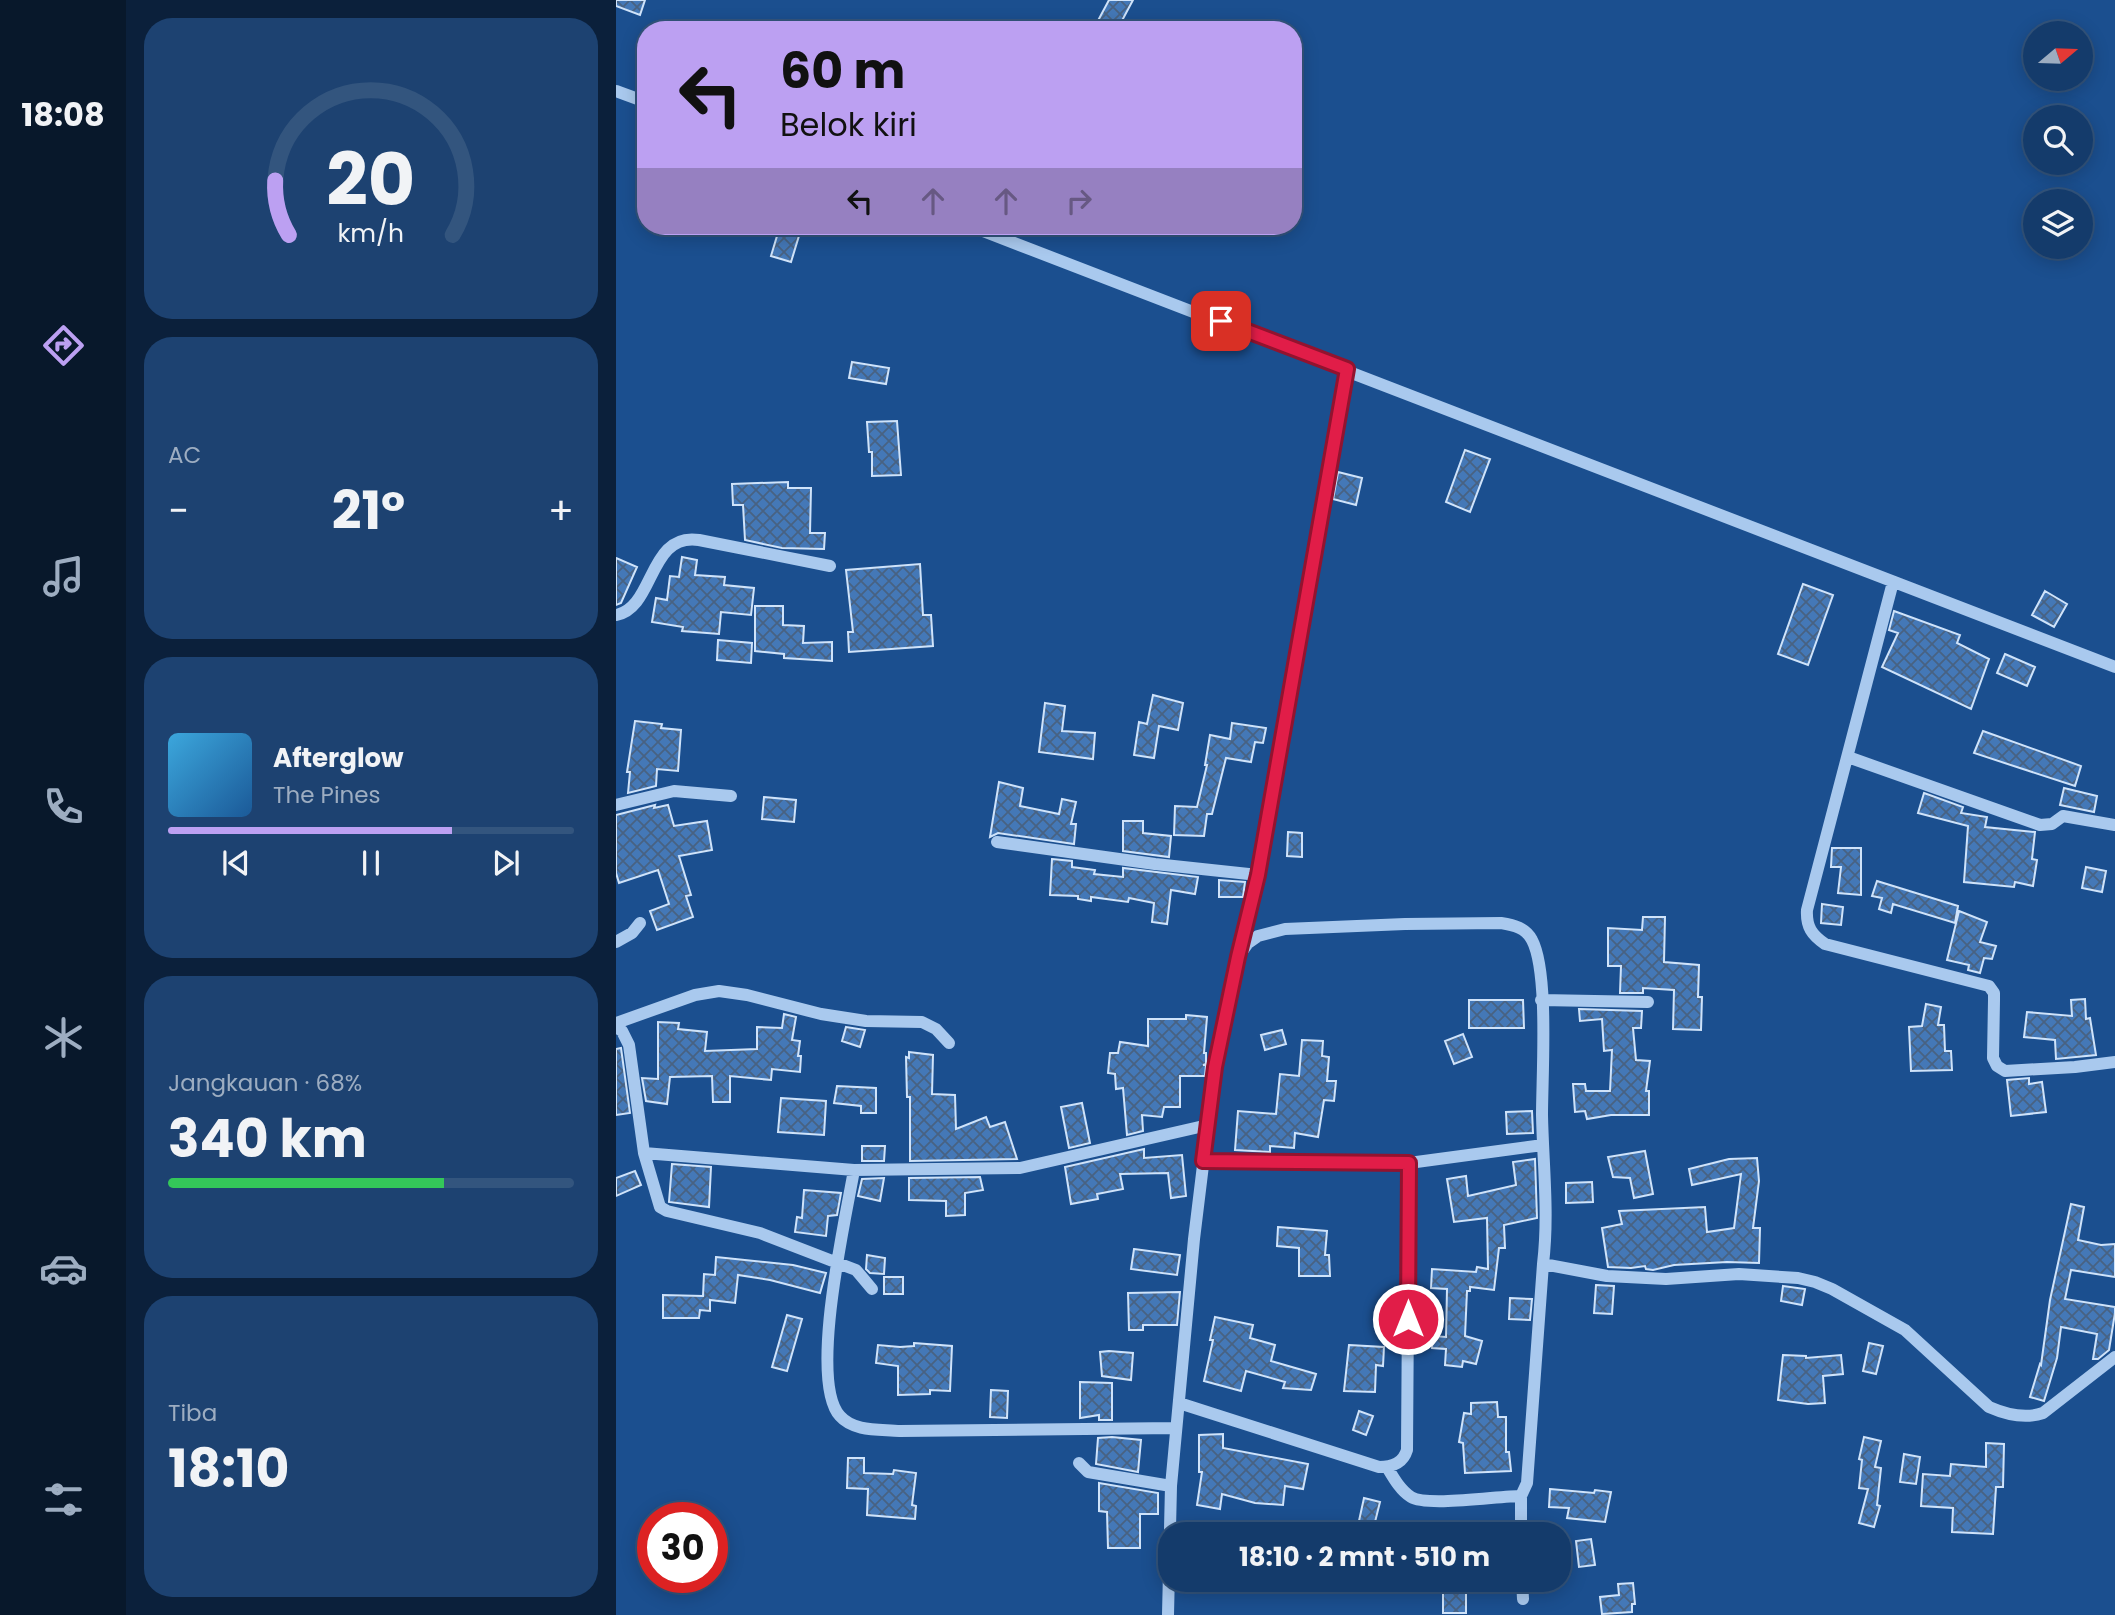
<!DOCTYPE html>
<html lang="id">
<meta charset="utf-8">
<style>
:root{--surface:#143b6b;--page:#1d4271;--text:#f1f3f6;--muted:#9dadc1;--line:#33557e;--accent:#bca0f2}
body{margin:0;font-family:Poppins,sans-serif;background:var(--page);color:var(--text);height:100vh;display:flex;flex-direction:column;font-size:26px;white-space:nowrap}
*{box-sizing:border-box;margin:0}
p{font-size:23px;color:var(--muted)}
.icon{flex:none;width:38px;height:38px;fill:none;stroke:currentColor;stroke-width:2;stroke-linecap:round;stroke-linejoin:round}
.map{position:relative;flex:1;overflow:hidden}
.sheet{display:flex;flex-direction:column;gap:18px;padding:18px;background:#0b203b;width:490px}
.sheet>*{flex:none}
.hud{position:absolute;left:21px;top:21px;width:665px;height:214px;border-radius:28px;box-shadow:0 4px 18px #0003,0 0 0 2px var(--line);background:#bca0f2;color:#111;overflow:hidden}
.needle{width:46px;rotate:71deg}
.controls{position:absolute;left:1407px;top:21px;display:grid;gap:14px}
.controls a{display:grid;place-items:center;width:70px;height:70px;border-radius:50%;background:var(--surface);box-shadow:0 4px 18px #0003,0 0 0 2px var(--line);font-size:35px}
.speed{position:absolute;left:21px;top:1502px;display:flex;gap:14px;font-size:35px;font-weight:700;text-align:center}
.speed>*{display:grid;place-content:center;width:91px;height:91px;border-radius:50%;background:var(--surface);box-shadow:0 4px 18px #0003,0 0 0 2px var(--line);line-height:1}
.speed .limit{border:10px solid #d22;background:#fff;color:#111}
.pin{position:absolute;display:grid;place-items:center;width:60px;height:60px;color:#fff;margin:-30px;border-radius:14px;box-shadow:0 4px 10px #0006}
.me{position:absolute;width:77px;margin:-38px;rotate:0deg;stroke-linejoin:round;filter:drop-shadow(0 0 5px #0008)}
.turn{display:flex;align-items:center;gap:24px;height:147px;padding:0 28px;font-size:32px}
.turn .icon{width:91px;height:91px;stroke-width:2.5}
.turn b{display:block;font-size:49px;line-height:60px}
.lanes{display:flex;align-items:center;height:66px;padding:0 28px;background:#0003;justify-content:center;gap:35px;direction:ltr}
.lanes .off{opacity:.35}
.big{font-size:52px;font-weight:700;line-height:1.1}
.sheet .card{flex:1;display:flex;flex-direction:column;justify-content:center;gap:10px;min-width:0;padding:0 24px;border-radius:28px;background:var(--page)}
.sheet .dial{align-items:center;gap:0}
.dial svg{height:182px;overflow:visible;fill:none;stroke:var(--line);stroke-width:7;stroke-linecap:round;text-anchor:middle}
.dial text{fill:var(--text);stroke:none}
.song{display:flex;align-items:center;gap:21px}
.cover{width:84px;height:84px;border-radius:10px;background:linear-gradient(135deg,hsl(200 70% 55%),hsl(210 70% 35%))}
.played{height:7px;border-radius:4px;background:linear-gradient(90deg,var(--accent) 70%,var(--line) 70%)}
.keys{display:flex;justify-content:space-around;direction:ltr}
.heat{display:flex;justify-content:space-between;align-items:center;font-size:38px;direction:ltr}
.charge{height:10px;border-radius:5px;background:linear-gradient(90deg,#34c759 68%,var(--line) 0)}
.trip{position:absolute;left:542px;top:1522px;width:413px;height:70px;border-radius:28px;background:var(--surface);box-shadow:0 4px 18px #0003,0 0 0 2px var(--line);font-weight:700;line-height:70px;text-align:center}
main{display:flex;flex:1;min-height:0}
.dock{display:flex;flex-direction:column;width:126px;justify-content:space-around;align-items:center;background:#08182b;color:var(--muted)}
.dock .icon{width:49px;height:49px}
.dock .on{color:var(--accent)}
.dock b{font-size:32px;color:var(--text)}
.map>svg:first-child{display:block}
</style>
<main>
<nav class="dock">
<b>18:08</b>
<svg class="icon on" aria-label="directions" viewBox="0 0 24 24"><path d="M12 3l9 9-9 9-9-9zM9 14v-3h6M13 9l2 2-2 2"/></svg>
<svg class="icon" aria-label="music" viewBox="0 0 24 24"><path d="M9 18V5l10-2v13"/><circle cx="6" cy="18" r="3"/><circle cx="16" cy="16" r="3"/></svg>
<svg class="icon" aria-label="phone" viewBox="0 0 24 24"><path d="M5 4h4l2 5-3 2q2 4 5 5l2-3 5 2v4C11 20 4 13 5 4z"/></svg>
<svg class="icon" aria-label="climate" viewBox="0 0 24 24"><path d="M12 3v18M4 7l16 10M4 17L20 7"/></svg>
<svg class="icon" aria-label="car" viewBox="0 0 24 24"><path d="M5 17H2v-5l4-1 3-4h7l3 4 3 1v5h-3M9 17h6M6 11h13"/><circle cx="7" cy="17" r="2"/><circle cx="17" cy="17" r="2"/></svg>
<svg class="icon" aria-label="filters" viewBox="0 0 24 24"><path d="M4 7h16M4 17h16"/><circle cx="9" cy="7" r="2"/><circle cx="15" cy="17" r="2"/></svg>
</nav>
<section class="sheet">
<div class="card dial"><svg viewBox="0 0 100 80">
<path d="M14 69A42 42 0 1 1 86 69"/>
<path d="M14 69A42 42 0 0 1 8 45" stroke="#bca0f2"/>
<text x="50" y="56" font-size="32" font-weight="700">20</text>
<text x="50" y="72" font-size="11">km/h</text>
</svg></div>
<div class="card"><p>AC</p>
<div class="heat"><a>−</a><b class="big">21°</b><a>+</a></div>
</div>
<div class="card">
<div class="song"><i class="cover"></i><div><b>Afterglow</b><p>The Pines</p></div></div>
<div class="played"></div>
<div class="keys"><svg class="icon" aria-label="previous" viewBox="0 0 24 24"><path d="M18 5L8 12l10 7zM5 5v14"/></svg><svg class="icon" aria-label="pause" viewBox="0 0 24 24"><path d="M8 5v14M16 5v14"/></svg><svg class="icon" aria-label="next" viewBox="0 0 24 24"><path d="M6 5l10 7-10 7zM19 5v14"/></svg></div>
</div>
<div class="card"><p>Jangkauan · 68%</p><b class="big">340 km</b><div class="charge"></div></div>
<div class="card"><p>Tiba</p><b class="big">18:10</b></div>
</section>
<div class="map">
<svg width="1499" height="1615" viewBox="0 0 1499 1615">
<defs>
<pattern id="building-cross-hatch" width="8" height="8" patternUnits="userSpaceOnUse" patternTransform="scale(1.75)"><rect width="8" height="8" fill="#4478b7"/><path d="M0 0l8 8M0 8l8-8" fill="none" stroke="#486282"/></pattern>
</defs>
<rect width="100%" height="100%" fill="#1b4f8f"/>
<!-- building -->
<path fill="url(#building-cross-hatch)" stroke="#cfe3fa" stroke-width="2" d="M0 0H29L24 15 0 6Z
M493 0H517L501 30H477Z
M164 226H186L175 262 155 256Z
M236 362 273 368 270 384 233 378Z
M281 421 285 475 256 476V452H253L251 422Z
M849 450 874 459 854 512 830 502Z
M722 472 746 478 740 505 717 499Z
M172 482V488H195L194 533H209L208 549 166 548 129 540 127 505H117L116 484Z
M66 557 81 560 79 575 109 577 108 585 138 588 135 615 105 612 103 634 66 631 67 627 36 622 40 598 51 600 54 576 63 577Z
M0 558 21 567 5 603 0 605Z
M304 564 307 615H315L317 646 233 652 232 632H237L230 570Z
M1187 584 1217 595 1192 665 1162 654Z
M1429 591 1451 604 1438 627 1416 615Z
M139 606H167V625L188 626 187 643 216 642V661L168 658V654L139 651Z
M1278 611 1344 635 1341 643 1373 659 1355 709 1266 667 1282 633 1273 630Z
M102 640 136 643 135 663 101 660Z
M1389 654 1419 667 1411 686 1381 673Z
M537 695 567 703 562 730 543 726 538 758 518 755 523 722 531 724Z
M429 703 449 706 446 731 479 733 477 759 423 752Z
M19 721 46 724 45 728 65 730 62 771 41 769 40 786 12 793 14 772H11Z
M616 723 650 728 647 743 639 742 635 762 610 758 596 814H591L588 836 558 835 559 806 581 807 591 765H589L594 735 614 739Z
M1367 731 1465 766 1459 786 1358 753Z
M383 782 407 788 404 806 443 814 446 799 460 802 455 824H460L458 844 382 833 374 837Z
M1448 788 1481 796 1478 812 1444 805Z
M1308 793 1347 807 1345 813 1371 817 1369 827 1419 832 1416 859 1421 860 1417 886 1399 882 1398 887 1348 882 1352 826 1302 813Z
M148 797 180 800 178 822 146 819Z
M39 805 38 808 52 805 58 826 91 821 96 850 63 856 75 895 70 896 77 917 41 930 34 911 53 904 42 870 3 883 0 873V815Z
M507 821H527V833L555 836 553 857 507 851Z
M672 832 686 833V857L671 856Z
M1216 848H1245V895L1222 893 1225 867H1215Z
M436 859 456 861V867L479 870 478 874 507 877V868L582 877 579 894 555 890 551 924 536 922 538 903 513 898 512 902 475 897V901L462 899V896L434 895Z
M1470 867 1490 871 1486 892 1466 888Z
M603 880 629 882 627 897H603Z
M1261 881 1342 906 1339 923 1277 904 1275 913 1263 909 1266 898 1256 896Z
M1206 904 1227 907 1225 925 1205 923Z
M1343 911 1371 922 1364 942 1380 946 1376 959 1368 958 1364 973 1352 970 1353 965 1331 960Z
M1027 917H1049L1048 962 1083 965 1082 997H1086L1085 1030 1057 1029 1058 990 1027 988V993H1004L1005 966H992V928L1026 930Z
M1469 999 1470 1019 1474 1018 1480 1055 1440 1059 1439 1040 1408 1037 1411 1012 1456 1016 1455 1000Z
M853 1000H907L908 1028H853Z
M1310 1004 1325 1007 1322 1025H1328L1329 1051H1335L1336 1070 1295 1071 1293 1027 1306 1026Z
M963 1009 1026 1011 1025 1028H1017L1020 1060 1034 1061 1030 1091H1033V1115H995L971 1119 969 1111 959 1112 957 1084H969L970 1091H994L996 1050 988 1051 986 1019 964 1021Z
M168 1014 180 1017 176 1040 184 1041 182 1056H185L184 1072 156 1069 155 1080 114 1076V1102H97L96 1076 54 1077 51 1104 30 1101 26 1078 42 1079V1022L63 1023 62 1029 91 1032 89 1051 141 1049V1027L166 1028Z
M570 1015 591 1017 588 1053H590V1064L587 1065H590L589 1076H564V1107H548L546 1117 526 1115 527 1131 511 1135 507 1088 500 1089 499 1074 492 1073 494 1053H502L504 1042 532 1046V1019H570Z
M230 1027 249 1030 244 1047 226 1041Z
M666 1030 670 1044 649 1050 645 1035Z
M847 1034 856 1057 838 1064 829 1041Z
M686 1040 707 1041 706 1056 713 1057 711 1081H720L718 1101 708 1100 702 1137 679 1133 678 1148 654 1146V1152L619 1150 622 1111 660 1114 664 1074 683 1076Z
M5 1048 14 1113 0 1115V1049Z
M293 1052 317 1055 316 1094 339 1095 340 1129 370 1117 374 1127 389 1122 401 1159 294 1161V1097H291L290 1057 293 1058Z
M1413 1078V1084L1426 1082 1430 1112 1395 1116 1391 1080Z
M221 1086 260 1088V1113H245V1106L218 1103Z
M165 1098 210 1101 208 1135 162 1132Z
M466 1103 474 1143 453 1148 445 1107Z
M916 1111 917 1133 891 1134 890 1112Z
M246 1146H269L268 1161H246Z
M528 1149V1158L566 1155 570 1196 555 1198 552 1173 504 1174 507 1189 481 1194 482 1199 455 1204 449 1167Z
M1029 1151 1037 1194 1018 1198 1014 1178 997 1177 992 1157Z
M1141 1158 1143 1181 1137 1228H1144L1143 1263 1111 1262 1058 1265 1037 1270 1030 1269 1029 1266 1015 1268 992 1267 986 1228 1006 1224 1003 1211 1089 1207 1091 1232 1118 1228 1125 1174 1076 1185 1073 1169 1113 1159Z
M919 1159 921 1218 888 1225 889 1248H883L878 1290 854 1287V1291H851L849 1336 866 1341 860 1364 847 1361 846 1367 829 1365 830 1349 816 1348 817 1336 830 1337 831 1289 815 1288 816 1269 860 1272 861 1267 872 1269 871 1218 838 1222 831 1179 850 1176 852 1196 900 1185 897 1162Z
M56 1164 95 1167 93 1207 53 1202Z
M19 1171 25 1185 0 1196V1178Z
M364 1177 367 1190 349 1193V1215L330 1216V1201L293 1200V1178Z
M268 1178 264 1201 242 1196 246 1179Z
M976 1182 977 1202 950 1203V1183Z
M188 1190 225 1193 221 1215 212 1216 210 1236 179 1232 181 1217 186 1218Z
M1455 1204 1468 1207 1462 1240 1485 1245 1499 1244V1277L1455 1270 1449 1299 1499 1307V1313L1493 1350 1482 1359H1477L1481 1334 1445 1327 1441 1358 1428 1401 1414 1397 1424 1364 1425 1365 1434 1300Z
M662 1227 711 1231 709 1255H713L714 1276H683V1248L661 1246Z
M518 1249 564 1255 561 1275 515 1269Z
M251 1255 269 1258 268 1274 254 1273 250 1269Z
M100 1257 177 1265 210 1273 204 1293 154 1280 122 1275 119 1303 94 1300V1311L84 1310 83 1318H47V1295L87 1296 88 1274 99 1275Z
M268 1277H287V1294H268Z
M980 1285 998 1286 996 1314 978 1313Z
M1167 1286 1189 1289 1186 1305 1165 1301Z
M564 1292 561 1325H527V1330H513L512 1293Z
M894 1298 916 1299 914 1320 893 1319Z
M171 1315 186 1319 171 1371 156 1367Z
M599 1317 637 1325 634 1338 659 1345 655 1361 700 1374 695 1390 667 1388 669 1382 630 1371 625 1391 588 1381 597 1340H594Z
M298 1343 336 1346 334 1391 314 1390V1394L282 1395V1366L260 1363 262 1345 284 1347 298 1346Z
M1253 1343 1267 1346 1260 1374 1247 1371Z
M733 1345 768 1347 767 1366 760 1365 759 1392 728 1391Z
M493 1351 517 1353 515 1380 486 1376 484 1352Z
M1167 1355 1190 1356V1358L1225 1355 1227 1374 1207 1376 1209 1403 1192 1404 1162 1400Z
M464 1382 496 1383V1420H483V1415L464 1418Z
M375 1390 392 1391 391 1418 374 1417Z
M881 1402 882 1417H890V1452H893L895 1471 849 1473 847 1443 843 1442 848 1413 855 1414V1403Z
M743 1411 757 1416 750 1435 737 1430Z
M607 1434V1448L692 1464 687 1489 669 1486 667 1505 639 1503 606 1494 604 1509 581 1505 586 1472H583V1435Z
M496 1437 525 1440 522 1472 480 1464 482 1438Z
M1248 1437 1265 1441 1259 1467 1265 1468 1261 1505 1264 1506 1258 1527 1243 1523 1252 1489 1243 1488 1246 1460 1243 1459Z
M1370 1443 1388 1444 1387 1487H1380L1377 1534 1336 1532 1337 1508 1305 1506 1307 1474 1334 1476 1335 1464 1370 1467Z
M1288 1454 1304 1457 1300 1484 1284 1482Z
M232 1458H248V1473L277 1474 278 1470 300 1473 296 1505 300 1506 299 1519 251 1515 252 1489 231 1488Z
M483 1483 542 1493V1514H524V1548H492L491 1512 483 1511Z
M934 1489 978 1493 979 1490 995 1492 989 1522 951 1518 953 1508 933 1507Z
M748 1498 764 1502 756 1534 741 1530Z
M975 1539 979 1565 963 1567 960 1541Z
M827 1580H841V1588H850V1613H827Z
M1017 1583 1019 1604H1016V1612L986 1614 984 1597 1003 1595 1002 1584Z"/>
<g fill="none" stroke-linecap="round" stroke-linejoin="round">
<!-- minor -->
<path stroke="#a9c9ee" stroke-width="12" d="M0 91 30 102
M354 226 1499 667
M1277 582 1191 910C1190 927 1196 935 1209 944L1373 986 1378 993V1000L1377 1058 1381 1066 1389 1071 1459 1067 1499 1062
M0 615C39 608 32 532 83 540L214 566
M1232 757 1424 825 1436 824 1447 816 1499 825
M0 805 58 791 115 796
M381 842 539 864 642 875
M0 942 16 933 24 923
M623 950 642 875 731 369
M925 1000 1032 1002
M0 1023 79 995 103 991 131 995 205 1014 250 1021 306 1022 320 1029 333 1043
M0 1027 6 1031 13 1045 28 1153 44 1207 51 1211 144 1233 219 1262 240 1270 256 1289
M28 1153 238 1170 404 1168 592 1125
M587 1161 793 1163 927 1145
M238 1170C230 1217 192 1381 224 1416 238 1432 264 1429 284 1431L560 1428
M563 1403 763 1467C777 1467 787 1463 791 1450L793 1163
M463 1463 472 1472 555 1486
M771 1467C777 1477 784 1490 795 1497 811 1507 882 1496 905 1496L911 1483 927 1264
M905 1496V1535
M906 1580 907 1599
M552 1615 555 1486 578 1239 599 1067 622 957 632 943 642 936 669 929 789 924 885 923C898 925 910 928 916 940 933 972 926 1075 926 1115 927 1165 933 1214 927 1264L991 1276 1050 1279 1123 1274 1182 1278 1199 1282 1216 1289 1289 1330 1373 1407C1389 1414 1410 1419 1427 1413L1499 1357"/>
</g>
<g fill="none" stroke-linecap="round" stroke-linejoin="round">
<!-- route casing -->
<g stroke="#92132f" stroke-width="18">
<path id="route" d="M605 321 731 369 642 875 622 957 599 1067 587 1161 793 1163 792 1319"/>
</g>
<!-- route -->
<use href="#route" stroke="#e11d48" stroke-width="12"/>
</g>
</svg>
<div class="controls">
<a><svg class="needle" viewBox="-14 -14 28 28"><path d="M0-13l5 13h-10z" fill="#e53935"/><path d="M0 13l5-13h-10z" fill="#9dadc1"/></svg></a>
<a><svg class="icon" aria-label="search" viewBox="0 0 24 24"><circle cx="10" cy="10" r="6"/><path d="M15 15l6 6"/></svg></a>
<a><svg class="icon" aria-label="layers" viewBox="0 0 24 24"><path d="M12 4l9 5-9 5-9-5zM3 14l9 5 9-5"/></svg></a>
</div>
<div class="speed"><div class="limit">30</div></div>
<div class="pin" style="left:605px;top:321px;background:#d93025"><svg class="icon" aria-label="arrive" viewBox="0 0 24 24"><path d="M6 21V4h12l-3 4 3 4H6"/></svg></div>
<svg class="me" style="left:792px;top:1319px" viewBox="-20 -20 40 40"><circle r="17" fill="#e11d48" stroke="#fff" stroke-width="3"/><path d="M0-11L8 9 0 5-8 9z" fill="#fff"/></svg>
<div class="trip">18:10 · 2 mnt · 510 m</div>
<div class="hud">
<div class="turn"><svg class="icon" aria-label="left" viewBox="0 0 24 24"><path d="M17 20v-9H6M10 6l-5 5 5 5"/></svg><div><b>60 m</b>Belok kiri</div></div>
<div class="lanes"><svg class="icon" aria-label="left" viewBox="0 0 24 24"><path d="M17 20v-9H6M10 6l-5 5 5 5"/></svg><svg class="icon off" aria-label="ahead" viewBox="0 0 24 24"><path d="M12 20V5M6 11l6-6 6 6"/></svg><svg class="icon off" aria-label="ahead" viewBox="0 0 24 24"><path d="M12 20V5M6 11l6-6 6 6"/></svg><svg class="icon off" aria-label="right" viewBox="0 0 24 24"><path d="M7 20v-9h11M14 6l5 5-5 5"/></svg></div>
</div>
</div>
</main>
